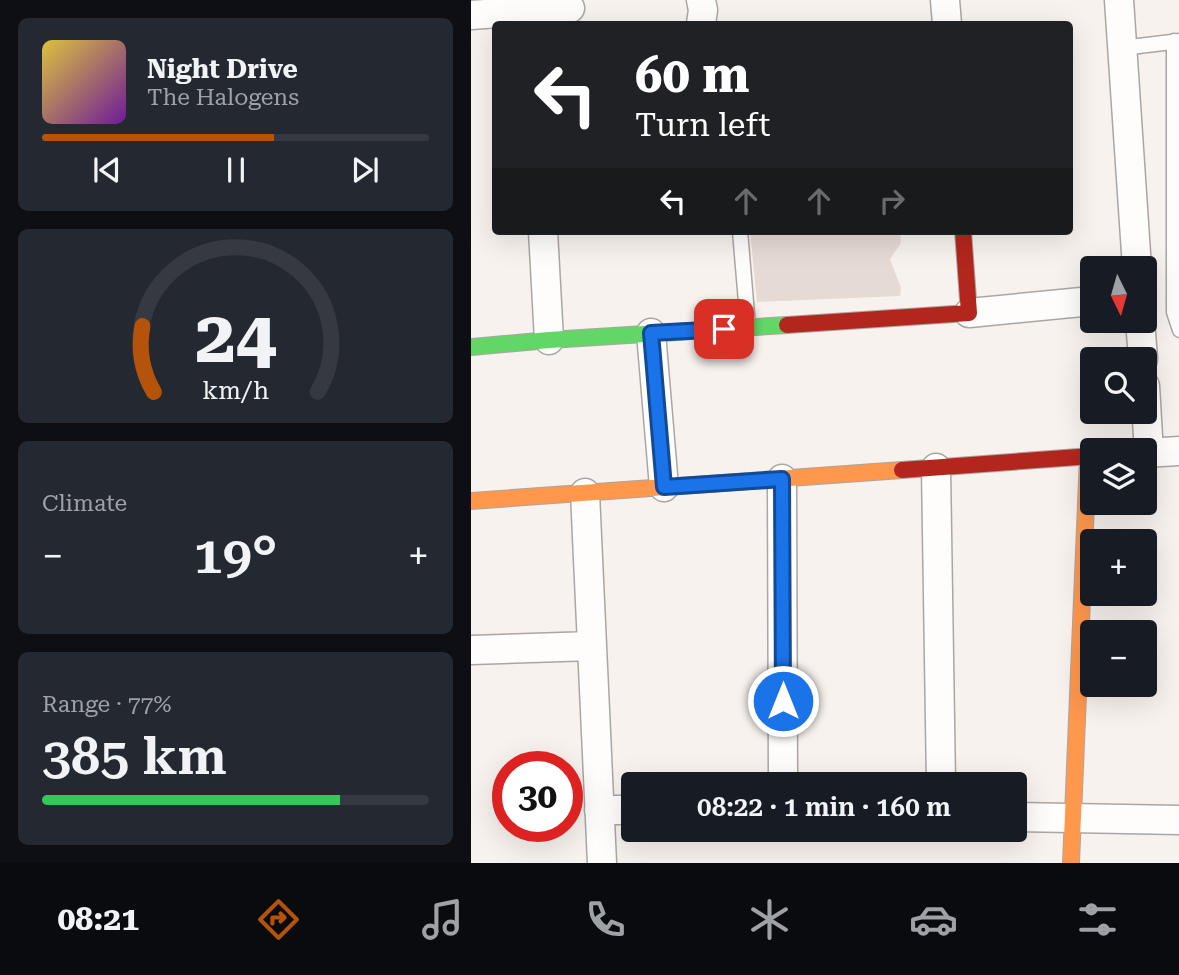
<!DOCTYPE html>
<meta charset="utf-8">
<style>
:root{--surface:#171b24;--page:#242831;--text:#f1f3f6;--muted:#9ea1a6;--line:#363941;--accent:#b45309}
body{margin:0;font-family:"Roboto Serif",serif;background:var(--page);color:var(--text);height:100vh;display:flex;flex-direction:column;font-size:26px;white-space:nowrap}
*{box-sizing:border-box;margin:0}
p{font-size:23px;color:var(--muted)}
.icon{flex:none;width:38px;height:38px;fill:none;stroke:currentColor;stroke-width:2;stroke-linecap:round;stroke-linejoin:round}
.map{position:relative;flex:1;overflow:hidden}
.details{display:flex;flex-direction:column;gap:18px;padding:18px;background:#0d0f14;width:471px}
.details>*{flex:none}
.guide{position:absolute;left:21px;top:21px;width:581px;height:214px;border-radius:7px;box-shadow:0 7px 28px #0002;background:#202124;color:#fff;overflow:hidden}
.needle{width:46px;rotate:175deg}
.fabs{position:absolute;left:609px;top:256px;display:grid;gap:14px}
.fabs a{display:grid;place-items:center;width:77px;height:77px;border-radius:7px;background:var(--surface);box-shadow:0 7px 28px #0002;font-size:35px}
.speed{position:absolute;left:21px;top:751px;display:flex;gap:14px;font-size:35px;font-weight:700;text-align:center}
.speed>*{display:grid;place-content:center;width:91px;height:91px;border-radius:50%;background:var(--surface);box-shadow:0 7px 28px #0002;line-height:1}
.speed .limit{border:10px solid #d22;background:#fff;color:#111}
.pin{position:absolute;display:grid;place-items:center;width:60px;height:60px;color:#fff;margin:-30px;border-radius:14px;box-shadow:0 4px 10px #0006}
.me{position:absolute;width:77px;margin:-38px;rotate:0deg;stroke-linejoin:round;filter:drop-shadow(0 0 5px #0008)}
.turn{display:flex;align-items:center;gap:24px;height:147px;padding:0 28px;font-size:32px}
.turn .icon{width:91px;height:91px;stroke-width:2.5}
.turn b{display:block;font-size:49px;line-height:60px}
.lanes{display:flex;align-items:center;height:66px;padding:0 28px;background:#0003;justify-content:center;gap:35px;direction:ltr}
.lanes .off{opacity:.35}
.big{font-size:52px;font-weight:600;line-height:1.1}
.details .widget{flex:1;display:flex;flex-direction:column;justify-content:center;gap:10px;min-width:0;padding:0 24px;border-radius:10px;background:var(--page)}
.details .dial{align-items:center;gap:0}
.dial svg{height:182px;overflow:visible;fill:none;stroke:var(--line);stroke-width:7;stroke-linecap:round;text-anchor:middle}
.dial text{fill:var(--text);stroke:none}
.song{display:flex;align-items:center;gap:21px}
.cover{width:84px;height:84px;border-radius:10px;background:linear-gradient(135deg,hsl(50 70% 55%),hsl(280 70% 35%))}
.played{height:7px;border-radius:4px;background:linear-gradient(90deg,var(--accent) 60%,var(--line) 60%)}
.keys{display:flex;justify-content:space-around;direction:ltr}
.heat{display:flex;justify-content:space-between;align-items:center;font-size:38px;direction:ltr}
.charge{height:10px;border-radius:5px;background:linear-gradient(90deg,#34c759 77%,var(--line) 0)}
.trip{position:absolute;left:150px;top:772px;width:406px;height:70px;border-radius:7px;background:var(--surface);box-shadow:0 7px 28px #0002;font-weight:600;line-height:70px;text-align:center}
.tab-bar{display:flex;height:112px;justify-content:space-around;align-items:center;background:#090b0e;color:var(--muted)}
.tab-bar .icon{width:49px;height:49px}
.tab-bar .current{color:var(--accent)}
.tab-bar b{font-size:32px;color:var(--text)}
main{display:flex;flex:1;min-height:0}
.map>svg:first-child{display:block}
</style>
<main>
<section class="details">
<div class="widget">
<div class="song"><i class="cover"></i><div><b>Night Drive</b><p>The Halogens</p></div></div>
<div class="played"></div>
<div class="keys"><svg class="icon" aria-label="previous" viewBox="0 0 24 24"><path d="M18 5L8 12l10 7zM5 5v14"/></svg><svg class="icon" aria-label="pause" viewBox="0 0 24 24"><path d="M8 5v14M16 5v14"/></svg><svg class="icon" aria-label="next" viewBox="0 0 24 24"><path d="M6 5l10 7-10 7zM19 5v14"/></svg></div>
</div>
<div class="widget dial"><svg viewBox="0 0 100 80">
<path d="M14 69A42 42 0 1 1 86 69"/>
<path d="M14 69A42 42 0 0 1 9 40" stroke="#b45309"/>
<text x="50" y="56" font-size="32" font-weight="700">24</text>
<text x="50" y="72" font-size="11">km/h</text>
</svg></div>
<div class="widget"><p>Climate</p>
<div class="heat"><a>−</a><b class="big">19°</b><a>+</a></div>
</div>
<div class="widget"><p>Range · 77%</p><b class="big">385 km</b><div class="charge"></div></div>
</section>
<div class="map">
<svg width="709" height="863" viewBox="0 0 709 863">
<rect width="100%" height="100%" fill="#f8f2ee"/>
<!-- building -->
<path fill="#e6dad5" d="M279 231H429L430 243 419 259 430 288 429 296 286 302Z"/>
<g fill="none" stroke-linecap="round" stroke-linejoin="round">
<!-- lane casing -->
<g stroke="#aaa6a3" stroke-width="17">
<path id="lane" d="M703 41V312L709 330
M651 48 709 41
M269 231 277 326"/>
</g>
<!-- street casing -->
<g stroke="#aaa6a3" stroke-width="31">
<path id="street" d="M230 0 232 10 230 24
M474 0 476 24
M648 0 666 268
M0 15 99 8
M72 231 78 340
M498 313 621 301
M669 320 672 359
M180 333 193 487
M674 386 678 453
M674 453 709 451
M465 468 470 784
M311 479 312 784
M114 493 131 863
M0 650 121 646
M128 810H163
M544 817 709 820"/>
</g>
<!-- fast casing -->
<g stroke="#aaa6a3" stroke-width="18">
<path id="fast" d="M0 347 78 340 316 325"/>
</g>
<!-- slow casing -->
<g stroke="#aaa6a3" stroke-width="18">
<path id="slow" d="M0 501 431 470
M600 863 617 456"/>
</g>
<!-- jam casing -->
<g stroke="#aaa6a3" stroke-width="18">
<path id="jam" d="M316 325 498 313 492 231
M431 470 621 456"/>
</g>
<!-- lane -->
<use href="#lane" stroke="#fefdfc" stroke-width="14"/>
<!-- street -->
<use href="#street" stroke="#fefdfc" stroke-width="28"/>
<!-- fast -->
<use href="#fast" stroke="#63d668" stroke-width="16"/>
<!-- slow -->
<use href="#slow" stroke="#ff974d" stroke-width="16"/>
<!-- jam -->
<use href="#jam" stroke="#b3261e" stroke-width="16"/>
</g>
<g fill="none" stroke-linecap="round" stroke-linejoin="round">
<!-- route casing -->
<g stroke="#114b97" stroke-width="18">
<path id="route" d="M253 329 180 333 193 487 311 479 312 701"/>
</g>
<!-- route -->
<use href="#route" stroke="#1a73e8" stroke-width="12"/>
</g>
</svg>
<div class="fabs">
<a><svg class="needle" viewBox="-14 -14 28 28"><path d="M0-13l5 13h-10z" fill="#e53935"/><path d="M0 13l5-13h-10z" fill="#9ea1a6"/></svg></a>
<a><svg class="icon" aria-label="search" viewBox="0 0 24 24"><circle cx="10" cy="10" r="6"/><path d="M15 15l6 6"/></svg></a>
<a><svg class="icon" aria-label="layers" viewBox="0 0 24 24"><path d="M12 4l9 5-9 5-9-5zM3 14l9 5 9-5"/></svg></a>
<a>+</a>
<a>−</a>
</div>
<div class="speed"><div class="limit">30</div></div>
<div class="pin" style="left:253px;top:329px;background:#d93025"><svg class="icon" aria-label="arrive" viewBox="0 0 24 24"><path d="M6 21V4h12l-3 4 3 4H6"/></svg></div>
<svg class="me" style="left:312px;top:701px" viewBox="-20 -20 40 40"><circle r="17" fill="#1a73e8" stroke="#fff" stroke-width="3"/><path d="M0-11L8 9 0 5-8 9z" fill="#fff"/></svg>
<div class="trip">08:22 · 1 min · 160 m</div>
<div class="guide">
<div class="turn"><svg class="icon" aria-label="left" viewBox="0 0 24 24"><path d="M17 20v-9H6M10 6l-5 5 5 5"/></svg><div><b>60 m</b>Turn left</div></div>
<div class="lanes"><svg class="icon" aria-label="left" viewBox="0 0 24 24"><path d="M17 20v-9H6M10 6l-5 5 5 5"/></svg><svg class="icon off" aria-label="ahead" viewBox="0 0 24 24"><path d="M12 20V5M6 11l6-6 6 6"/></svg><svg class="icon off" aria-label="ahead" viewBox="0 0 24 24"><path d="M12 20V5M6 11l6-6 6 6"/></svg><svg class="icon off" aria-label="right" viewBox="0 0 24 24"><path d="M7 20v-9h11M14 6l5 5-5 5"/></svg></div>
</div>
</div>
</main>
<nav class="tab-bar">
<b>08:21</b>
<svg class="icon current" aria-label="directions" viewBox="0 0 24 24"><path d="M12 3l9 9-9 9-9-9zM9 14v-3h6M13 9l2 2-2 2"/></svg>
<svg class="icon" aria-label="music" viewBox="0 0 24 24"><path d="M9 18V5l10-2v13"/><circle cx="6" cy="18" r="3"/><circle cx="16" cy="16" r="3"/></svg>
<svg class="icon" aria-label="phone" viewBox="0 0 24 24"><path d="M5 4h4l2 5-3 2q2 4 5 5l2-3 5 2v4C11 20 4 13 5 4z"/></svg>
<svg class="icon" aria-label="climate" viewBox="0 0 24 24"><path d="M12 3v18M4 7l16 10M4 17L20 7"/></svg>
<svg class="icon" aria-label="car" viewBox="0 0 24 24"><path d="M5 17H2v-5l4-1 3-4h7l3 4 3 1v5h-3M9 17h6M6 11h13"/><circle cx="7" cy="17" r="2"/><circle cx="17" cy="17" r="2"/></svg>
<svg class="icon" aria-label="filters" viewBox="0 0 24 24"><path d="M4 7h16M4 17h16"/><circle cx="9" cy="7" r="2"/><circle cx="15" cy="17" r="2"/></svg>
</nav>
